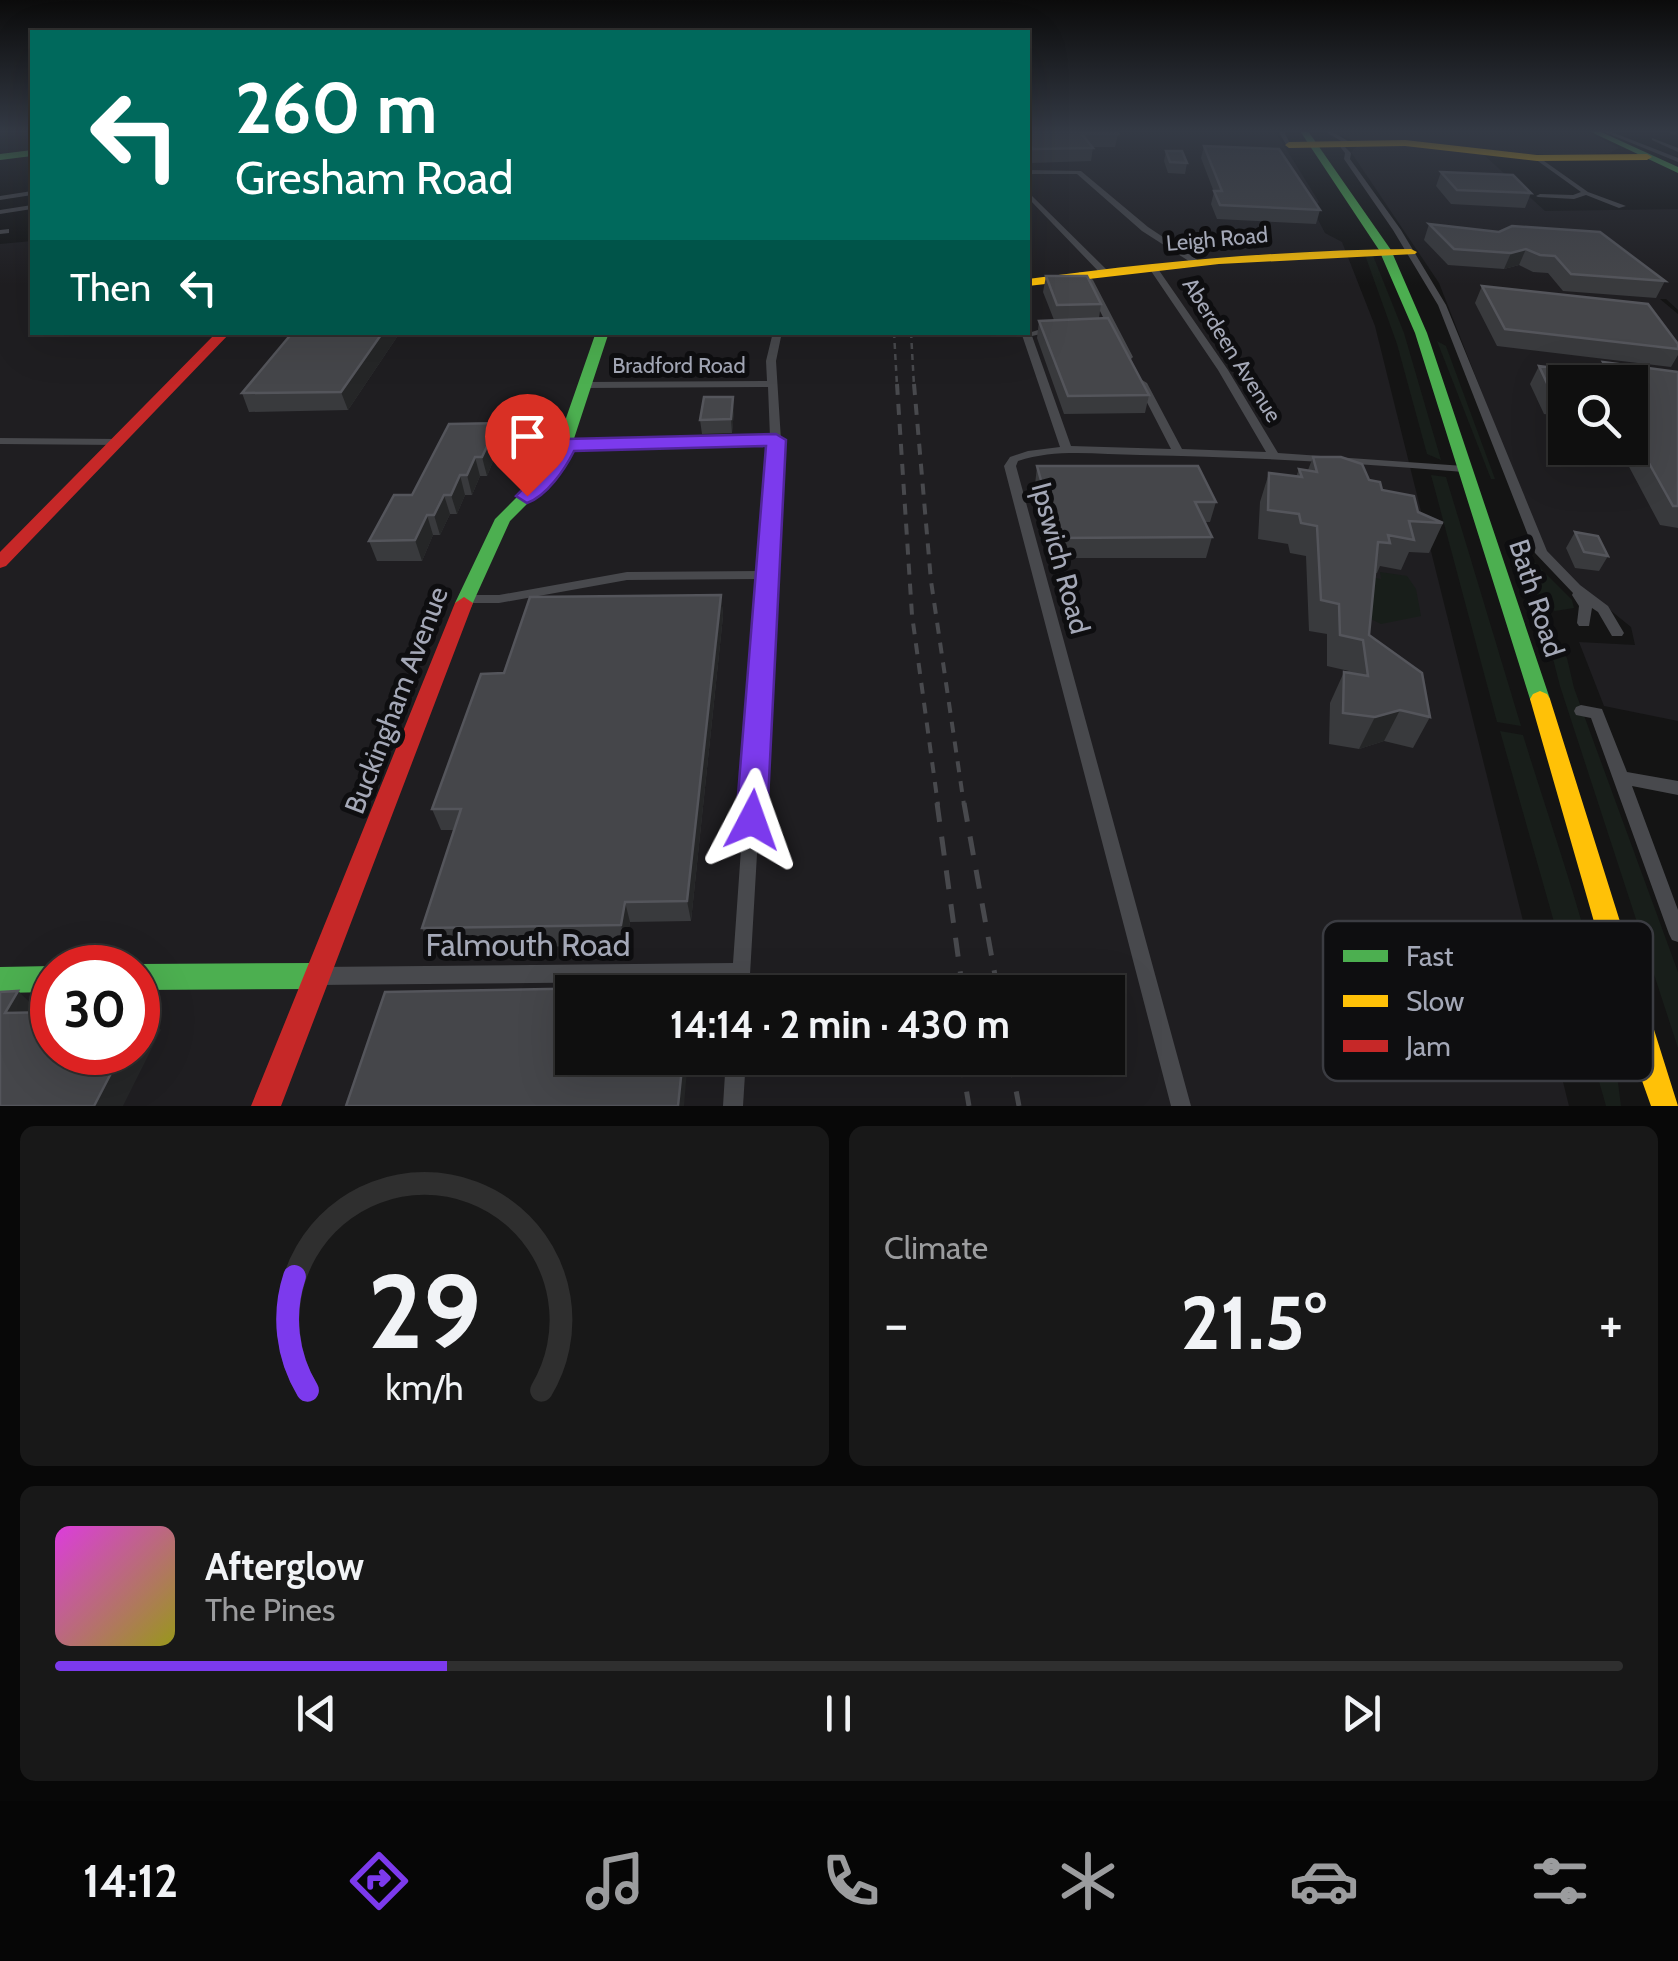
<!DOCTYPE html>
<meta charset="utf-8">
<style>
:root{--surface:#0f0f0f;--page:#181818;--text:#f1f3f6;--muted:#9b9c9e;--line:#2f2f2f;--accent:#7c3aed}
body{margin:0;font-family:Cabin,sans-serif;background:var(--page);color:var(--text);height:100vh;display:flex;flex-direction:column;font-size:38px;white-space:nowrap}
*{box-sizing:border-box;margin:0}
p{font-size:32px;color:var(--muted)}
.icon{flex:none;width:55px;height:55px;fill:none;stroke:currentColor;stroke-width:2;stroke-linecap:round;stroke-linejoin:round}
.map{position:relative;height:1106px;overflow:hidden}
.drawer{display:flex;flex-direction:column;gap:20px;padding:20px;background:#080808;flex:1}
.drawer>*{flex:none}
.banner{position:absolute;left:30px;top:30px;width:1000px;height:305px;border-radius:0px;box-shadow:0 10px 40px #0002,0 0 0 2px var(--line);background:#00695c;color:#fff;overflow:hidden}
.tools{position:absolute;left:1548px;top:365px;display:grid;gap:20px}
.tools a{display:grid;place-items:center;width:100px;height:100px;border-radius:0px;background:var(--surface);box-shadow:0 10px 40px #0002,0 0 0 2px var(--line);font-size:50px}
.speed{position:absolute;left:30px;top:945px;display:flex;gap:20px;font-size:50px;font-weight:700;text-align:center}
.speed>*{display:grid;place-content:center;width:130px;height:130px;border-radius:50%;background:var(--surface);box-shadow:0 10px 40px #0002,0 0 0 2px var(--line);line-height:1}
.speed .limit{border:15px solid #d22;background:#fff;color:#111}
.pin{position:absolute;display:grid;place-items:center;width:85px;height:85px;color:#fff;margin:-102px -42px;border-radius:50% 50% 50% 0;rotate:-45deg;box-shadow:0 0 10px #0007}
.pin .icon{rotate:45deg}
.me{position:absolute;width:110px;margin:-55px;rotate:4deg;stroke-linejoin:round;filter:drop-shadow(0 0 8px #0008)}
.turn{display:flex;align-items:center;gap:35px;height:210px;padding:0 40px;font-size:45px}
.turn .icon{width:130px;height:130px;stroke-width:2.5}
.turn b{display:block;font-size:70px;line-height:85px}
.then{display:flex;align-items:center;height:95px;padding:0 40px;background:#0003;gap:20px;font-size:38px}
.big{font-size:75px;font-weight:700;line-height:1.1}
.drawer .tile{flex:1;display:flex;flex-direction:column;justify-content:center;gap:15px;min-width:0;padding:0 35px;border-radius:15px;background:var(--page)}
.drawer .dial{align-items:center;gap:0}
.dial svg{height:260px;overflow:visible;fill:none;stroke:var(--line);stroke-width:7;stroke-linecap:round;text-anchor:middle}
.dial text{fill:var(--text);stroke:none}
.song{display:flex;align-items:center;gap:30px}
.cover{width:120px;height:120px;border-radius:15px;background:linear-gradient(135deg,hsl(300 70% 55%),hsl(60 70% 35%))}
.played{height:10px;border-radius:5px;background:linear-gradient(90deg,var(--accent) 25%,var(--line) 25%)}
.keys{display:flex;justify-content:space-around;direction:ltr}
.heat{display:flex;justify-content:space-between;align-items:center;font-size:55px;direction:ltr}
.drawer .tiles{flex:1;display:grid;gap:20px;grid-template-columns:1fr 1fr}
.tile:last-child{grid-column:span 2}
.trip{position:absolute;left:555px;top:975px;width:570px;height:100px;border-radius:0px;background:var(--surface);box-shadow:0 10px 40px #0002,0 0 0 2px var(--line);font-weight:700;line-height:100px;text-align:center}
.menu{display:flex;height:160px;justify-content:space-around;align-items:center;background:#060606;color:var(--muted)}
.menu .icon{width:70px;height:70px}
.menu .active{color:var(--accent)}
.menu b{font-size:45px;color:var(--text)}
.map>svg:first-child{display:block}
</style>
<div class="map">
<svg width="1678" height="1106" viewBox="0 0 1678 1106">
<rect width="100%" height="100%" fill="#141414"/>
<!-- built -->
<path fill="#1f1e21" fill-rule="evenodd" d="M1028 131H1275L1319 202 1313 210 1325 233 1342 242 1375 326 1569 1106H0V244L32 241V332H1028ZM52 968H138V1052H52ZM572 992H1108V1058H572Z
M1331 131H1585L1619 148 1609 153 1577 155 1482 153 1545 211 1678 209V310L1666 299H1660L1678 314V721L1604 706 1579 642 1635 645 1631 627 1547 559 1439 283 1351 152 1357 146 1354 141ZM1565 382H1630V448H1565Z"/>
<!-- green -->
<path fill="#181e1a" d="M1372 253 1404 333 1441 460 1427 454 1397 344 1365 255Z
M1437 341 1446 346 1495 479H1491Z
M1431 475 1446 477 1521 726 1497 722Z
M1522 559H1531L1572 600 1574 608 1555 611 1539 604Z
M1380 572 1407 576 1416 589 1421 616 1381 624 1371 619 1372 585 1368 577 1381 579Z
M1554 642 1567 658 1574 688 1678 972V1048L1560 686 1550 647Z
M1500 731 1523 735C1560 856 1607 979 1621 1106H1606Z"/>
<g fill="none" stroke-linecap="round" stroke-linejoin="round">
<!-- street -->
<path fill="#48494d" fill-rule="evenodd" d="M1278 131H1284L1291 146H1287Z
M1324 131H1331L1353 144 1348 145Z
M1602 131H1609L1678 158V162Z
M1667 131H1674L1677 133 1674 135Z
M1652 138 1678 148V152L1652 140Z
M1338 144H1342L1351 153 1350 159 1401 230 1446 305 1547 551 1580 585 1608 606 1624 633 1622 636H1612L1598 612 1592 608 1589 626H1579L1577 623 1579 606 1572 595 1573 593 1535 553 1438 305 1393 230 1344 159 1345 153Z
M1537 156 1588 192 1626 206 1619 208 1586 195 1574 199 1538 197 1536 196 1540 194 1573 195 1581 192 1535 159Z
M1028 170 1081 171 1148 227 1202 263 1195 265 1142 231 1077 174H1028Z
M32 191V195L0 200V196Z
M1028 192 1107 270V274H1101L1028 198Z
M32 205V209L0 214V210Z
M9 229V233L0 234V230Z
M1150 266H1156L1228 370 1278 453 1464 466 1470 469 1464 472C1356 463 1248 457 1140 455 1099 455 1058 448 1018 461L1016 466 1191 1106H1171L1004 466 1010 457 1028 451 1060 447 1022 335 1051 326 1054 327V331L1032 336 1071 446 1171 449 1137 383 1142 380 1147 383 1182 449 1266 452 1218 370 1149 268Z
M1079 272H1085L1093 280 1133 357 1131 359H1125L1123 357 1085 281 1078 274Z
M773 332H782L776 361 781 440 774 572 775 575 773 578 749 992H731V981L316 985 309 982 307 976 309 970 316 967 733 963 760 579 627 580 499 603H465L458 599 465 595H499L627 572 761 571 770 443 566 448 561 445 566 442 770 437 768 387 585 388 580 385 585 382 767 381 766 361Z
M0 438 119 439 124 442 119 445 0 444Z
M1581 705 1602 709 1627 772 1678 781V795L1632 786 1678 910V942L1672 940 1669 934 1591 718 1576 715 1574 711 1576 707Z
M726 1058H746L743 1106H723Z"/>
<!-- fast -->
<path fill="#4caf50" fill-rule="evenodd" d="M1300 131H1308L1391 250 1427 333 1550 699 1547 704 1540 707 1533 704 1530 699 1415 333 1379 250Z
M1589 131H1599L1678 167V173Z
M32 150V156L0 160V154Z
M596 332H609L565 466 510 521 471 607H457L455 603 495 519 550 464Z
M316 963 325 967 329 976 325 985 316 989 138 990V968H130L138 964Z
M52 966 55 968H52V992L0 993V967Z"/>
<!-- slow -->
<path fill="#ffc107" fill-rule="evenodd" d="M1405 140 1537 155 1647 154 1652 157 1647 160 1537 161 1405 146 1289 148 1285 145 1289 142Z
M1411 249 1417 252 1415 254 1219 264 1028 286V279C1155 262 1282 250 1411 249Z
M1540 691 1547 694 1550 699 1678 1106H1651L1630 1047 1530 699 1533 694Z"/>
<!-- jam -->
<path fill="#c62828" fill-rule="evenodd" d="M217 332H231L6 566 0 568V552Z
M464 597 473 603 281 1106H251L455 603Z"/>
<!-- rail-far2 -->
<path stroke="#48494d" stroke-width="2.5" stroke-dasharray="6 5" stroke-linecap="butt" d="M894 332 897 386
M911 332 914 386"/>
<!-- rail-far1 -->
<path stroke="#48494d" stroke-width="4" stroke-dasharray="11 9" stroke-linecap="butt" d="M897 384 912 615 938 805
M914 384 931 581 964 805"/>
<!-- rail -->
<path stroke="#48494d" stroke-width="5" stroke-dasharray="19 15" stroke-linecap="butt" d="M937 803 963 992
M964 803 998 992
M961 1058 969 1106
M1010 1058 1019 1106"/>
</g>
<!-- wall -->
<path fill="#393a3d" d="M1028 130 1118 134 1115 147H1093L1091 161 1031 163 1028 157Z
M1204 146 1320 210 1316 224 1217 219 1211 204 1214 192 1201 158Z
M1166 151 1187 163 1185 174 1168 173 1164 161Z
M1441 172 1531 193 1525 208 1451 204 1436 186Z
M1429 224 1665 281 1656 298 1563 291 1548 273 1533 272 1519 265 1504 269 1448 265 1424 240Z
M1046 276 1101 304 1099 318 1149 395 1145 413 1064 414 1037 338 1039 321 1054 320 1043 292Z
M1482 286 1678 344V355L1671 367 1497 346 1475 303Z
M293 332H399V334L348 410 249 412 242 393Z
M1603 362 1678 372V528L1660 525 1619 448H1630V382H1565V417L1544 414 1530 384 1539 366 1597 373Z
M734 411 732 433 702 434 700 420Z
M449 424 509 442 502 459H494L487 476H480L472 495H465L457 514H450L440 535H433L422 561H377L369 541 412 495Z
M1313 457 1369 480 1418 512 1443 523 1429 553 1409 552 1401 570 1380 566 1377 573H1375L1369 635 1430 717 1413 748 1384 741 1359 749 1329 744 1330 703 1344 672 1349 671 1327 666V634L1309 631 1306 556 1290 553 1288 544 1258 539 1260 502 1269 473 1296 477 1299 469 1308 470Z
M1037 466 1216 502 1210 522H1204L1212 537 1206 558H1054L1035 485Z
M1575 532 1608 556 1599 571 1575 568 1566 548Z
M721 595 723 616 691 921 630 922 626 945 432 949 422 928 454 830H441L432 809 504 673Z"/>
<!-- shaded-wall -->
<path fill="#252627" d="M1526 249 1519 265 1504 269 1511 253Z
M383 332H399V334L348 410 341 392Z
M733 397 734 411 732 433 731 419Z
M504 423 509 442 502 459 497 440Z
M490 440 494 459 487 476 482 457Z
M475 457 480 476 472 495 467 475Z
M460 475 465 495 457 514 451 495Z
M444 495 450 514 440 535 434 515Z
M427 515 433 535 422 561 415 540Z
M721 595 723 616 691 921 687 901Z
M1400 710 1384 741 1359 749 1375 717Z
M625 902 630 922 626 945 621 925Z
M18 991 39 1011 26 1033 5 1013Z
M144 1010 161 1030 123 1106H94L122 1052H138V1022Z
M683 1058H688L684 1106H678Z"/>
<!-- building -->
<path fill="#45464a" stroke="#54555b" stroke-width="2.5" d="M1028 130H1116L1118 134 1081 133 1093 148 1033 149 1028 142Z
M1204 146 1279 149 1320 210 1220 205 1214 191H1222Z
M1166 151H1182L1187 163 1170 162Z
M1441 172 1513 175 1531 193 1457 190Z
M1429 224 1499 232 1512 226 1600 232 1665 281 1571 274 1555 256 1540 255 1526 249 1511 253 1454 249Z
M1046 276H1087L1101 304 1057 305Z
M1482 286 1648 304 1678 344V349L1505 329Z
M1108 318 1149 395 1068 396 1039 321Z
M293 332H383L341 392 242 393Z
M1603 362 1678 372V506H1673L1630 429V382H1565V397L1553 396 1539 366 1611 375Z
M704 397H733L731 419 700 420Z
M504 423 497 440H490L482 457H475L467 475H460L451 495H444L434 515H427L415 540 369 541 394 495H412L449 424Z
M1313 457H1341L1362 464 1369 480 1380 482 1382 490 1414 496 1418 512 1443 523 1409 521 1414 540 1388 535 1390 543 1378 542 1369 635 1422 673 1430 717 1400 710 1375 717 1343 713 1344 672 1368 676 1363 640 1340 635 1339 604 1321 600 1317 526 1301 523 1299 514 1268 510 1269 473 1302 477 1299 469 1317 472Z
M1037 466H1198L1216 502H1195L1212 537 1057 538Z
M1575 532 1598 536 1608 556 1584 552Z
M721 595 687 901 625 902 621 925 422 928 461 809H432L481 674 504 673 530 597Z
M601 988V992H572V1058H683L678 1106H346L385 992Z
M18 991 5 1013 52 1012V1052H122L94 1106H0V992Z
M138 1010H144L138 1022Z"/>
<!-- sky -->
<linearGradient id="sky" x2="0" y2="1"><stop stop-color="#0b0b0b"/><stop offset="0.46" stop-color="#343a45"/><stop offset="1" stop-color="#343a45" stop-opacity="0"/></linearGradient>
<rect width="1678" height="285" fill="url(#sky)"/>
<!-- route -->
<path fill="#7c3aed" stroke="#51269a" stroke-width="2.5" d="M776 434 786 440 767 820 762 829 752 832 741 829 736 820 766 446 574 451C565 469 547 496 527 503L516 496 548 463 560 441 566 439Z"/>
<g text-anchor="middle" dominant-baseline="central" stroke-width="10" stroke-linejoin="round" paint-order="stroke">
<!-- far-street labels -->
<g font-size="22" fill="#a4a8b7" stroke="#0e0e10">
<text transform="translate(1217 239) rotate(-5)">Leigh Road</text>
<text transform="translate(1232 350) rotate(58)">Aberdeen Avenue</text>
<text x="679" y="365">Bradford Road</text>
</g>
<!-- street labels -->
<g font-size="28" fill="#a4a8b7" stroke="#0e0e10">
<text transform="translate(1061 558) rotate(75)">Ipswich Road</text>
<text transform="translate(1537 598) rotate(72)">Bath Road</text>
<text transform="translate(396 700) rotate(-69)">Buckingham Avenue</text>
</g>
<!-- near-street labels -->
<g font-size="32" fill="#a4a8b7" stroke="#0e0e10">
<text x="528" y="944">Falmouth Road</text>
</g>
</g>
<!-- legend -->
<rect x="1323" y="921" width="330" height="160" rx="15" fill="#0e0e10" stroke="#3b3c42" stroke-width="2.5"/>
<rect x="1343" y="950" width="45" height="12" fill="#4caf50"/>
<rect x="1343" y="995" width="45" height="12" fill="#ffc107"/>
<rect x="1343" y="1040" width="45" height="12" fill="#c62828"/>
<g font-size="28" fill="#a4a8b7">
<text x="1406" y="966">Fast</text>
<text x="1406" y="1011">Slow</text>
<text x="1406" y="1056">Jam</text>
</g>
</svg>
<div class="tools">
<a><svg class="icon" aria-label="search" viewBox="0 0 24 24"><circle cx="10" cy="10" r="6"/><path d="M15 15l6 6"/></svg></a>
</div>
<div class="speed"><div class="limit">30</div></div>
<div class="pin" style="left:527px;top:496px;background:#d93025"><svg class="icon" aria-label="arrive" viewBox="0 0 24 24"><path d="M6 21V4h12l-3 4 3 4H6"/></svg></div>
<svg class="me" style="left:752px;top:820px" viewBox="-20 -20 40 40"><path d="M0-17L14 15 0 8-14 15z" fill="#7c3aed" stroke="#fff" stroke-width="4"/></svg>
<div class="trip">14:14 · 2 min · 430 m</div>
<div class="banner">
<div class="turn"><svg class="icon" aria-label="left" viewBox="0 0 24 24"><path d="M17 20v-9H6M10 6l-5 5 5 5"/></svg><div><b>260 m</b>Gresham Road</div></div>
<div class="then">Then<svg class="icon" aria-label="left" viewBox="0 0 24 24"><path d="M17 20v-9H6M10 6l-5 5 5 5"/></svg></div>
</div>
</div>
<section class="drawer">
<div class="tiles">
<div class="tile dial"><svg viewBox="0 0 100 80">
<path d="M14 69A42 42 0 1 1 86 69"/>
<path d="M14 69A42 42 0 0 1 10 34" stroke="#7c3aed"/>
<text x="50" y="56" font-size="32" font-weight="700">29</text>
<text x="50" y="72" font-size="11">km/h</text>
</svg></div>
<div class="tile"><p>Climate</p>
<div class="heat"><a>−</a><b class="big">21.5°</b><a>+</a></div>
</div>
<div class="tile">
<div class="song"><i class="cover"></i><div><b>Afterglow</b><p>The Pines</p></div></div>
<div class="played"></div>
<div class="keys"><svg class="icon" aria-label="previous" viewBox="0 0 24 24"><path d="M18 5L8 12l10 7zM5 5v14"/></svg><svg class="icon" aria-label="pause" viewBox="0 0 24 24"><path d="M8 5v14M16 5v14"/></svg><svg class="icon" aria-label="next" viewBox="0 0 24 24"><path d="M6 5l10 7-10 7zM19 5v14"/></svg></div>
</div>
</div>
</section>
<nav class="menu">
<b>14:12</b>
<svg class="icon active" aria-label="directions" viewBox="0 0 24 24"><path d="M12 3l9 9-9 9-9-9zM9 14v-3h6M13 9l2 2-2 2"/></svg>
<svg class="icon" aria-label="music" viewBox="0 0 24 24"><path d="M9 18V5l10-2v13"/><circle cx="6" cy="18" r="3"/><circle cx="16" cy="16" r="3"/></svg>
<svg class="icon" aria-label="phone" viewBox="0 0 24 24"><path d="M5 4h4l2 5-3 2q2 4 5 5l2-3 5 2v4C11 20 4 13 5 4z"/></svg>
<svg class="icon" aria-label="climate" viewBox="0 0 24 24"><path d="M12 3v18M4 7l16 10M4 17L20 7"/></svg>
<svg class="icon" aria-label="car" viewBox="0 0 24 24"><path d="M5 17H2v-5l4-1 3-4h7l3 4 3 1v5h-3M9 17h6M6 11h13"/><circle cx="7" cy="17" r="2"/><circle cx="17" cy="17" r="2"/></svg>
<svg class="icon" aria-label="filters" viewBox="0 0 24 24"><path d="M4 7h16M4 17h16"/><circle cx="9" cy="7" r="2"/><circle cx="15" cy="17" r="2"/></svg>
</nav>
